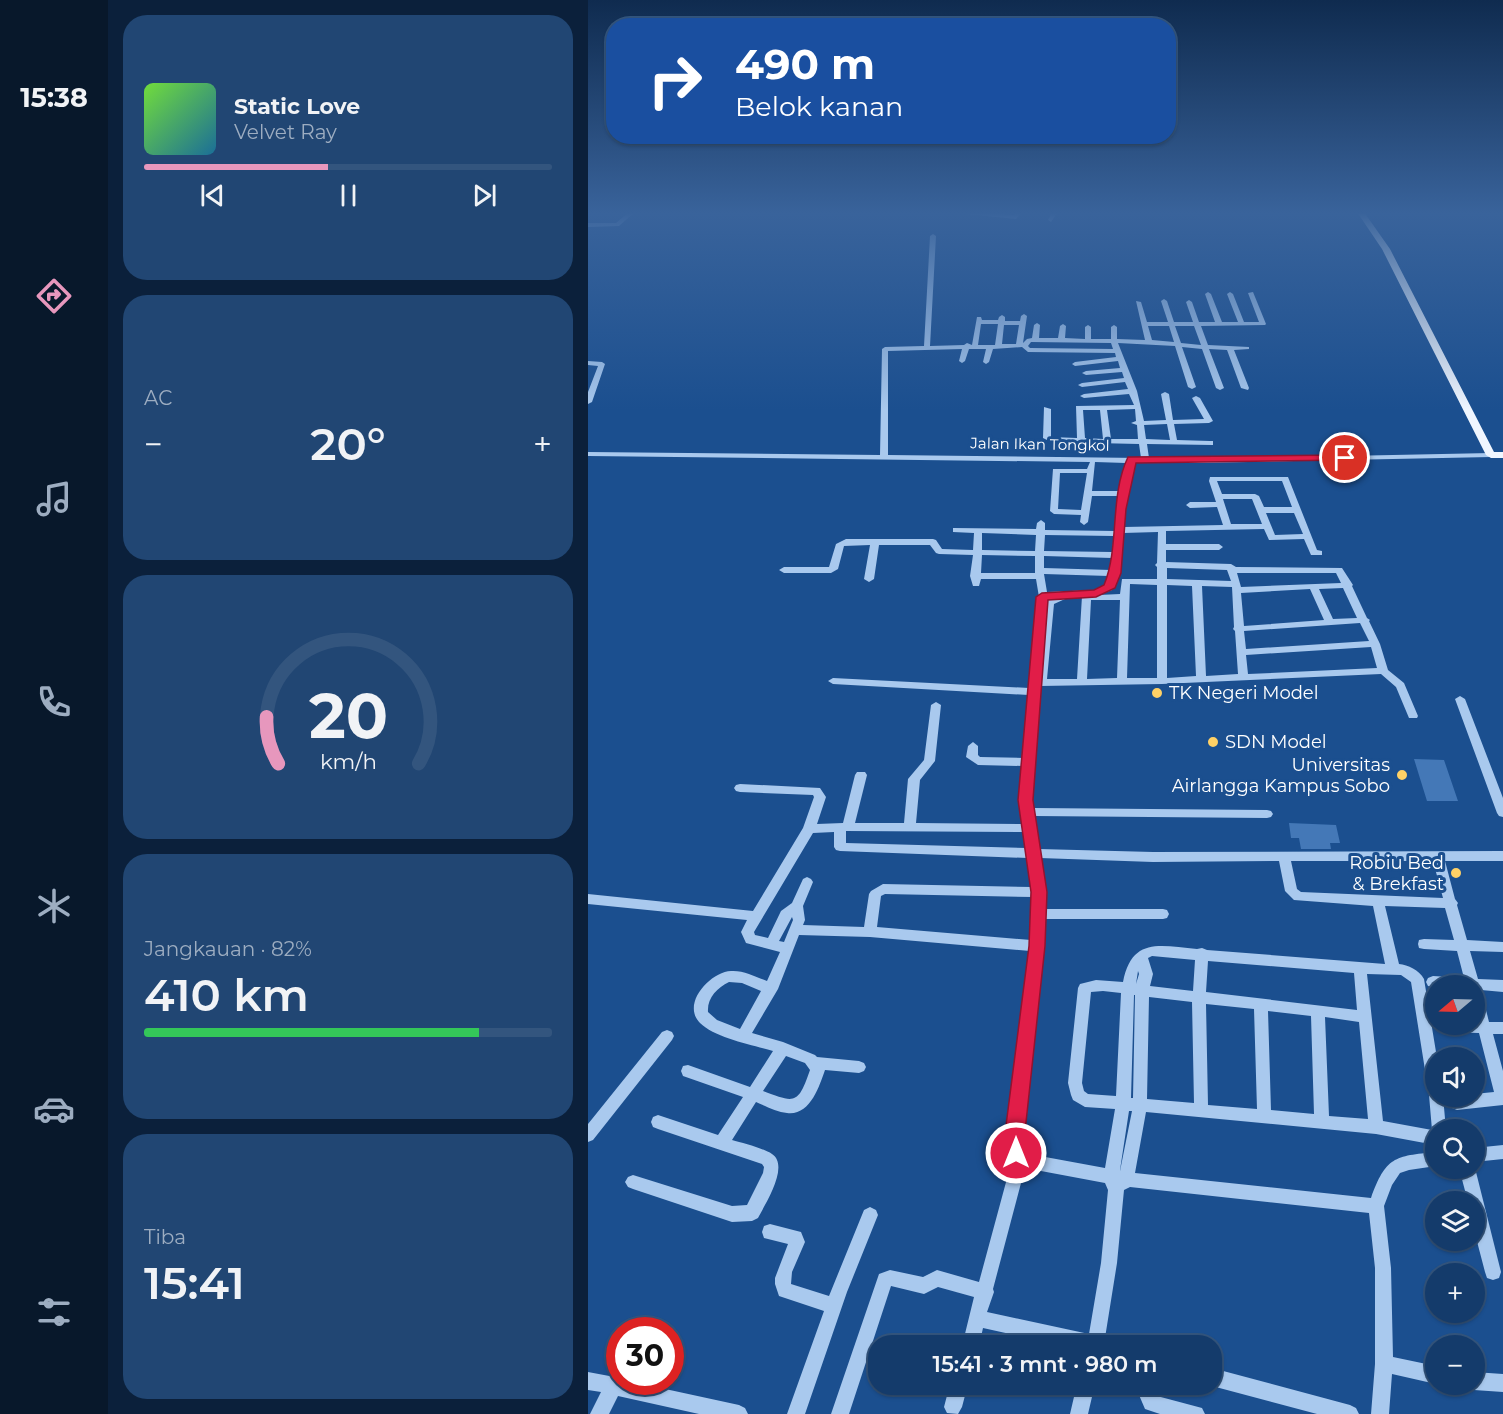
<!DOCTYPE html>
<html lang="id">
<meta charset="utf-8">
<style>
:root{--surface:#143b6b;--page:#214673;--text:#f1f3f6;--muted:#9dadc1;--line:#33557e;--accent:#e797bd}
body{margin:0;font-family:Montserrat,sans-serif;background:var(--page);color:var(--text);height:100vh;display:flex;flex-direction:column;font-size:22px;white-space:nowrap}
*{box-sizing:border-box;margin:0}
p{font-size:20px;color:var(--muted)}
.icon{flex:none;width:33px;height:33px;fill:none;stroke:currentColor;stroke-width:2;stroke-linecap:round;stroke-linejoin:round}
.map{position:relative;flex:1;overflow:hidden}
.details{display:flex;flex-direction:column;gap:15px;padding:15px;background:#0b203b;width:480px}
.details>*{flex:none}
.top-card{position:absolute;left:18px;top:18px;width:570px;height:126px;border-radius:24px;box-shadow:0 2px 4px #0004,0 0 0 2px var(--line);background:#1a4fa0;color:#fff;overflow:hidden}
.needle{width:39px;rotate:251deg}
.buttons{position:absolute;left:837px;top:975px;display:grid;gap:12px}
.buttons a{display:grid;place-items:center;width:60px;height:60px;border-radius:50%;background:var(--surface);box-shadow:0 2px 4px #0004,0 0 0 2px var(--line);font-size:30px}
.speed{position:absolute;left:18px;top:1317px;display:flex;gap:12px;font-size:30px;font-weight:700;text-align:center}
.speed>*{display:grid;place-content:center;width:78px;height:78px;border-radius:50%;background:var(--surface);box-shadow:0 2px 4px #0004,0 0 0 2px var(--line);line-height:1}
.speed .limit{border:9px solid #d22;background:#fff;color:#111}
.pin{position:absolute;display:grid;place-items:center;width:51px;height:51px;color:#fff;margin:-26px;border:3px solid #fff;border-radius:50%;box-shadow:0 2px 6px #0007}
.me{position:absolute;width:66px;margin:-33px;rotate:0deg;stroke-linejoin:round;filter:drop-shadow(0 0 4px #0008)}
.turn{display:flex;align-items:center;gap:21px;height:126px;padding:0 30px;font-size:27px}
.turn .icon{width:78px;height:78px;stroke-width:2.5}
.turn b{display:block;font-size:42px;line-height:51px}
.big{font-size:45px;font-weight:600;line-height:1.1}
.details .widget{flex:1;display:flex;flex-direction:column;justify-content:center;gap:9px;min-width:0;padding:0 21px;border-radius:24px;background:var(--page)}
.details .dial{align-items:center;gap:0}
.dial svg{height:156px;overflow:visible;fill:none;stroke:var(--line);stroke-width:7;stroke-linecap:round;text-anchor:middle}
.dial text{fill:var(--text);stroke:none}
.song{display:flex;align-items:center;gap:18px}
.cover{width:72px;height:72px;border-radius:9px;background:linear-gradient(135deg,hsl(100 70% 55%),hsl(200 70% 35%))}
.played{height:6px;border-radius:3px;background:linear-gradient(90deg,var(--accent) 45%,var(--line) 45%)}
.keys{display:flex;justify-content:space-around;direction:ltr}
.heat{display:flex;justify-content:space-between;align-items:center;font-size:33px;direction:ltr}
.charge{height:9px;border-radius:4px;background:linear-gradient(90deg,#34c759 82%,var(--line) 0)}
.trip{position:absolute;left:280px;top:1335px;width:354px;height:60px;border-radius:24px;background:var(--surface);box-shadow:0 2px 4px #0004,0 0 0 2px var(--line);font-weight:600;line-height:60px;text-align:center}
main{display:flex;flex:1;min-height:0}
.menu{display:flex;flex-direction:column;width:108px;justify-content:space-around;align-items:center;background:#08182b;color:var(--muted)}
.menu .icon{width:42px;height:42px}
.menu .active{color:var(--accent)}
.menu b{font-size:27px;color:var(--text)}
.map>svg:first-child{display:block}
</style>
<main>
<nav class="menu">
<b>15:38</b>
<svg class="icon active" aria-label="directions" viewBox="0 0 24 24"><path d="M12 3l9 9-9 9-9-9zM9 14v-3h6M13 9l2 2-2 2"/></svg>
<svg class="icon" aria-label="music" viewBox="0 0 24 24"><path d="M9 18V5l10-2v13"/><circle cx="6" cy="18" r="3"/><circle cx="16" cy="16" r="3"/></svg>
<svg class="icon" aria-label="phone" viewBox="0 0 24 24"><path d="M5 4h4l2 5-3 2q2 4 5 5l2-3 5 2v4C11 20 4 13 5 4z"/></svg>
<svg class="icon" aria-label="climate" viewBox="0 0 24 24"><path d="M12 3v18M4 7l16 10M4 17L20 7"/></svg>
<svg class="icon" aria-label="car" viewBox="0 0 24 24"><path d="M5 17H2v-5l4-1 3-4h7l3 4 3 1v5h-3M9 17h6M6 11h13"/><circle cx="7" cy="17" r="2"/><circle cx="17" cy="17" r="2"/></svg>
<svg class="icon" aria-label="filters" viewBox="0 0 24 24"><path d="M4 7h16M4 17h16"/><circle cx="9" cy="7" r="2"/><circle cx="15" cy="17" r="2"/></svg>
</nav>
<section class="details">
<div class="widget">
<div class="song"><i class="cover"></i><div><b>Static Love</b><p>Velvet Ray</p></div></div>
<div class="played"></div>
<div class="keys"><svg class="icon" aria-label="previous" viewBox="0 0 24 24"><path d="M18 5L8 12l10 7zM5 5v14"/></svg><svg class="icon" aria-label="pause" viewBox="0 0 24 24"><path d="M8 5v14M16 5v14"/></svg><svg class="icon" aria-label="next" viewBox="0 0 24 24"><path d="M6 5l10 7-10 7zM19 5v14"/></svg></div>
</div>
<div class="widget"><p>AC</p>
<div class="heat"><a>−</a><b class="big">20°</b><a>+</a></div>
</div>
<div class="widget dial"><svg viewBox="0 0 100 80">
<path d="M14 69A42 42 0 1 1 86 69"/>
<path d="M14 69A42 42 0 0 1 8 45" stroke="#e797bd"/>
<text x="50" y="56" font-size="32" font-weight="700">20</text>
<text x="50" y="72" font-size="11">km/h</text>
</svg></div>
<div class="widget"><p>Jangkauan · 82%</p><b class="big">410 km</b><div class="charge"></div></div>
<div class="widget"><p>Tiba</p><b class="big">15:41</b></div>
</section>
<div class="map">
<svg width="915" height="1414" viewBox="0 0 915 1414">
<rect width="100%" height="100%" fill="#1b4f8f"/>
<!-- building -->
<path fill="#4478b7" d="M826 759 856 760 870 801H839Z
M701 823 748 825 752 843H742L743 849H713L711 838H703Z"/>
<g fill="none" stroke-linecap="round" stroke-linejoin="round">
<!-- minor -->
<path fill="#a9c9ee" fill-rule="evenodd" d="M41 212H47L31 226 0 227V223H28Z
M358 212 424 215H426L428 212H434L428 219Z
M464 212H470L463 222 460 220Z
M345 234 348 236 342 346 376 345 379 343 384 345 389 317H393L394 320H410L411 317 414 315 417 317V321H432L433 316 436 314 439 316 435 343 439 339 444 338 446 325 449 323 452 325 451 338H470L472 326 475 324 478 326 477 338 497 339V327L500 325 503 327V339H523V327L526 325 529 327V339L557 340 548 301 553 302 559 322H580L573 301 576 299 579 301 586 322H605L598 302 601 300 604 302 611 322H627L617 294 620 292 623 294 634 322H650L639 294 642 292 645 294 656 322H671L660 293 665 292 678 324 677 325 613 326 620 345 661 347V349L646 350 661 388 660 390 653 388 639 350 621 349 636 388 632 390 628 388 614 349 594 347 608 387 604 389 600 387 587 346 530 343 549 391 556 421 578 420 573 394 577 392 581 394 585 420 616 419 604 398 608 396 612 398 625 421 621 423 586 424 589 440 622 441H625V445L559 444 561 458 611 459 903 453 907 455 903 457 611 463H546L537 509 536 527 635 525 629 507 602 508 598 505 602 502H628L621 481 622 477H700L729 550 734 551V555H723L716 539 681 540 676 529 578 531V544H631L635 547 631 550H578V562L643 564 648 567 754 568 765 585 764 586 779 618 782 620 781 621 792 644 800 670 816 683 830 716 829 718H821L808 687 793 674 574 684 452 686 444 799 445 808 679 810 683 811 685 814 683 817 679 818 446 816 451 849 565 852 915 851V861H857L867 899 870 903 869 905 879 940 915 942V952L882 951 890 979 915 980V992L893 990 901 1022H915V1034H905L915 1071V1105L869 1110 864 1108 862 1103 864 1098 869 1096H886V1094L906 1092 891 1033 854 1032 849 1030 847 1026 848 1024H886L887 1021 886 986H848V988L840 986 838 982 840 978 845 976 876 978 869 951 836 949 831 948 830 944 831 940 836 939 866 940 857 908 797 906 811 964C820 965 831 970 836 979L849 1058H848V1096H855L858 1130H848V1143L842 1144 788 1134 558 1112 547 1173 783 1198C798 1157 806 1156 848 1152V1166L821 1170 812 1173 804 1185 796 1206 803 1268 805 1357 848 1366V1384L804 1374 801 1414H783L787 1364V1268L781 1213 542 1187 536 1190 529 1263 517 1338 520 1339 522 1346H477L395 1328 391 1346H374L386 1297 350 1287 336 1294 303 1286 261 1414H243L291 1274 302 1270 335 1277 349 1270 391 1282 424 1160 420 1153 418 1141 442 951 282 937 211 935 190 989 164 1033 195 1042 227 1055 229 1057 271 1061 276 1063 278 1067 276 1071 271 1073 237 1070C231 1087 222 1116 199 1113 189 1112 177 1106 168 1102L144 1140C155 1143 175 1148 184 1154 202 1166 177 1204 170 1218L164 1221 144 1222 45 1189 40 1187 37 1182 40 1177 45 1175 144 1206 159 1205 175 1173 176 1167 174 1164 70 1129 65 1127 63 1122 65 1117 70 1115 130 1135 155 1097 95 1076 93 1071 95 1066 100 1065 162 1087 185 1051C165 1045 127 1038 112 1023 93 1004 122 972 143 971 155 970 168 977 179 981L192 952 158 943 153 932 159 920 0 904V894L165 911 215 828 226 797 225 795 152 792 148 791 146 788 148 785 152 784 232 788 238 797 229 824 255 823 267 775 269 772H277L279 775 267 823H316L320 779 336 760 343 705 348 702 353 705 347 761 332 780 328 823 436 824 432 812 434 809 432 799 435 766 390 765 378 757 380 746 385 742 390 746V755L392 757 436 758 441 695 245 684 240 681 245 678 441 688 440 683 442 681 448 600 451 597 448 579H393L391 586H385L382 576 385 555 351 554 348 553 342 545H291L286 579 281 582 276 579 282 545 256 546 250 569 243 573H196L191 570 196 567H241L248 544 258 539H345L348 540 354 549 385 550 386 533 365 532V528L448 529 449 523 453 520 457 523V530L527 531 531 496H504L500 522 496 525 492 522 493 515 466 514 462 511 465 469H499L502 462 0 456V452L292 455 294 349 297 347 336 346 342 236ZM393 324H410L407 345H390ZM416 325H431L428 344H414ZM560 326H581L586 342 564 340ZM587 326H606L613 345 593 343ZM443 342 523 343 525 349 442 348 440 346ZM434 347 440 352 527 353 528 357 487 362 484 364 487 366 530 361 532 368 498 371 494 373 498 375 534 372 536 378 494 383 490 385 494 387 537 382 540 389 496 394 492 396 496 398 541 394 546 405 488 406 489 438 463 437V409L456 407 455 438 463 442 551 444 553 458 300 455V351L374 349 371 361 374 363 377 361 381 349H398L395 362 398 364 401 362 405 349ZM547 409 548 421 543 423 549 425 550 439H523L519 410ZM495 410H512L515 439 497 438ZM579 424 582 440 558 439 556 425ZM507 462 538 463 532 491H504ZM472 473H499L493 510 470 509ZM629 481H694L704 507H676L671 496 667 494H634ZM635 499H664L674 524H643ZM678 513H706L715 534 687 535ZM570 532 569 563 567 565 569 567V579H534L532 594 511 595 524 590 532 573 535 533ZM394 533 448 535 447 551 394 550ZM457 535 526 536 524 552 456 551ZM394 555 447 556V573H393ZM456 556 524 558 523 570 456 568ZM579 568 639 570 643 581 579 579ZM649 573H748L753 583 653 587ZM456 574 521 576 517 586 507 590 459 592ZM542 584 569 585V678H539ZM579 585 604 586 608 676 579 678ZM614 586 644 587 646 627 645 629 647 631 650 674 618 676ZM755 588 769 618 745 619 731 589ZM722 589 736 620 656 626 653 593ZM494 596 489 679H459L466 604 477 599 475 597ZM503 600H532L529 678 499 679ZM772 623 781 641 658 649 656 631ZM783 647 789 668 660 674 658 655ZM258 831 437 832 439 848 258 843ZM246 832V847L248 850 252 851 440 858 444 887 295 884 283 891 281 894 276 927 215 925 217 920 215 906 225 882 223 879 219 877 215 879 204 903 193 911 180 938 167 935 166 932 225 833ZM452 858 565 862 691 861 697 891 706 900 785 906 797 964 619 950 614 948 609 949C573 946 544 936 535 982L508 980 492 984 490 988 480 1083 483 1095 485 1100 497 1107 527 1109 517 1168 441 1154 435 1149 434 1141 455 946 456 919H575L579 918 581 914 579 910 575 909H457V892ZM703 861H845L855 898 713 892 709 889ZM297 894 445 897 443 940 289 927 293 896ZM204 917 205 920 196 942 191 941ZM564 956 607 960 605 991 562 986 565 974 560 958ZM620 961 766 973 769 1010 618 992ZM550 971 551 974 548 984ZM779 974 813 975 823 982 841 1095 844 1130 795 1121ZM141 982 154 983 173 991 152 1029 129 1020 120 1012C119 998 129 988 141 982ZM515 991 533 993 528 1096 500 1094 496 1091 494 1083 503 992ZM546 995H547L545 1098H543ZM561 997 604 1002 606 1103 559 1099ZM618 1004 666 1009 669 1109 620 1105ZM680 1011 723 1016 726 1114 683 1110ZM737 1017 771 1022 780 1119 741 1116ZM198 1056 217 1063 222 1070C210 1105 207 1103 175 1091ZM541 1111H544L532 1171V1170ZM437 1168 517 1183 520 1190 513 1263 501 1334 399 1312 406 1292 405 1289Z
M0 361 14 362 17 364 4 402 0 404V392L10 366 0 365Z
M872 696 877 699 915 798V817L911 816 909 813 867 699Z
M79 1030 84 1032 86 1036 84 1040 5 1140 0 1142V1124L74 1032Z
M915 1145V1159L886 1162V1148Z
M871 1168H887L913 1272 911 1278 905 1280 899 1278 897 1272 886 1230V1202H880Z
M282 1207 288 1210 290 1215 259 1292 217 1414H199L236 1311 191 1296 187 1284V1278L200 1244 176 1238 174 1232 176 1226 182 1224 213 1232 217 1242 204 1272 203 1284 241 1296 276 1210Z
M624 1368 762 1405 768 1408 771 1414H729L624 1386 621 1384H624Z
M0 1372 32 1378V1382H45L151 1405 157 1408 160 1414H111L30 1396 21 1414H2L13 1392 0 1390Z
M886 1372 915 1374V1392L886 1390 880 1387 879 1384H886Z
M362 1384H380L374 1407 370 1414 359 1413 356 1407Z
M489 1384H507L500 1414H482Z
M553 1384H571L569 1396 614 1408 617 1414H572L557 1409 551 1395Z"/>
<!-- major -->
<path fill="#f0f6ff" fill-rule="evenodd" d="M769 212H776L802 249 906 452H915V458H903L898 455 794 249Z"/>
</g>
<!-- sky -->
<linearGradient id="sky" x2="0" y2="1"><stop stop-color="#0f2b4f"/><stop offset="0.52" stop-color="#39639b"/><stop offset="1" stop-color="#39639b" stop-opacity="0"/></linearGradient>
<rect width="915" height="410" fill="url(#sky)"/>
<!-- route -->
<path fill="#e11d48" stroke="#92132f" stroke-width="1.5" d="M757 455 762 458 760 460 548 463 538 509 533 573 527 588 508 597 460 600 445 800 459 892 457 946 436 1141 438 1153 435 1160 428 1163 421 1160 416 1141 441 946 443 892 430 800 448 597 454 593 506 590 516 585C532 546 521 497 540 457Z"/>
<!-- markers -->
<g fill="#ffd166" stroke="#1b4f8f" stroke-width="2">
<circle cx="569" cy="693" r="6"/>
<circle cx="625" cy="742" r="6"/>
<circle cx="814" cy="775" r="6"/>
<circle cx="868" cy="873" r="6"/>
</g>
<g text-anchor="middle" dominant-baseline="central" stroke-width="6" stroke-linejoin="round" paint-order="stroke">
<!-- far-street labels -->
<g font-size="15" fill="#fff" stroke="#1b4f8f">
<text transform="translate(452 444) rotate(1)">Jalan Ikan Tongkol</text>
</g>
<!-- poi labels -->
<g font-size="18" fill="#fff" stroke="#1b4f8f" text-anchor="start">
<text x="581" y="693">TK Negeri Model</text>
<text x="637" y="742">SDN Model</text>
<text x="802" y="765" text-anchor="end">Universitas<tspan x="802" dy="21">Airlangga Kampus Sobo</tspan></text>
<text x="856" y="863" text-anchor="end">Robiu Bed<tspan x="856" dy="21">&amp; Brekfast</tspan></text>
</g>
</g>
</svg>
<div class="buttons">
<a><svg class="needle" viewBox="-14 -14 28 28"><path d="M0-13l5 13h-10z" fill="#e53935"/><path d="M0 13l5-13h-10z" fill="#9dadc1"/></svg></a>
<a><svg class="icon" aria-label="sound" viewBox="0 0 24 24"><path d="M4 9h4l5-4v14l-5-4H4zM17 9q2 3 0 6"/></svg></a>
<a><svg class="icon" aria-label="search" viewBox="0 0 24 24"><circle cx="10" cy="10" r="6"/><path d="M15 15l6 6"/></svg></a>
<a><svg class="icon" aria-label="layers" viewBox="0 0 24 24"><path d="M12 4l9 5-9 5-9-5zM3 14l9 5 9-5"/></svg></a>
<a>+</a>
<a>−</a>
</div>
<div class="speed"><div class="limit">30</div></div>
<div class="pin" style="left:757px;top:458px;background:#d93025"><svg class="icon" aria-label="arrive" viewBox="0 0 24 24"><path d="M6 21V4h12l-3 4 3 4H6"/></svg></div>
<svg class="me" style="left:428px;top:1153px" viewBox="-20 -20 40 40"><circle r="17" fill="#e11d48" stroke="#fff" stroke-width="3"/><path d="M0-11L8 9 0 5-8 9z" fill="#fff"/></svg>
<div class="trip">15:41 · 3 mnt · 980 m</div>
<div class="top-card">
<div class="turn"><svg class="icon" aria-label="right" viewBox="0 0 24 24"><path d="M7 20v-9h11M14 6l5 5-5 5"/></svg><div><b>490 m</b>Belok kanan</div></div>
</div>
</div>
</main>
